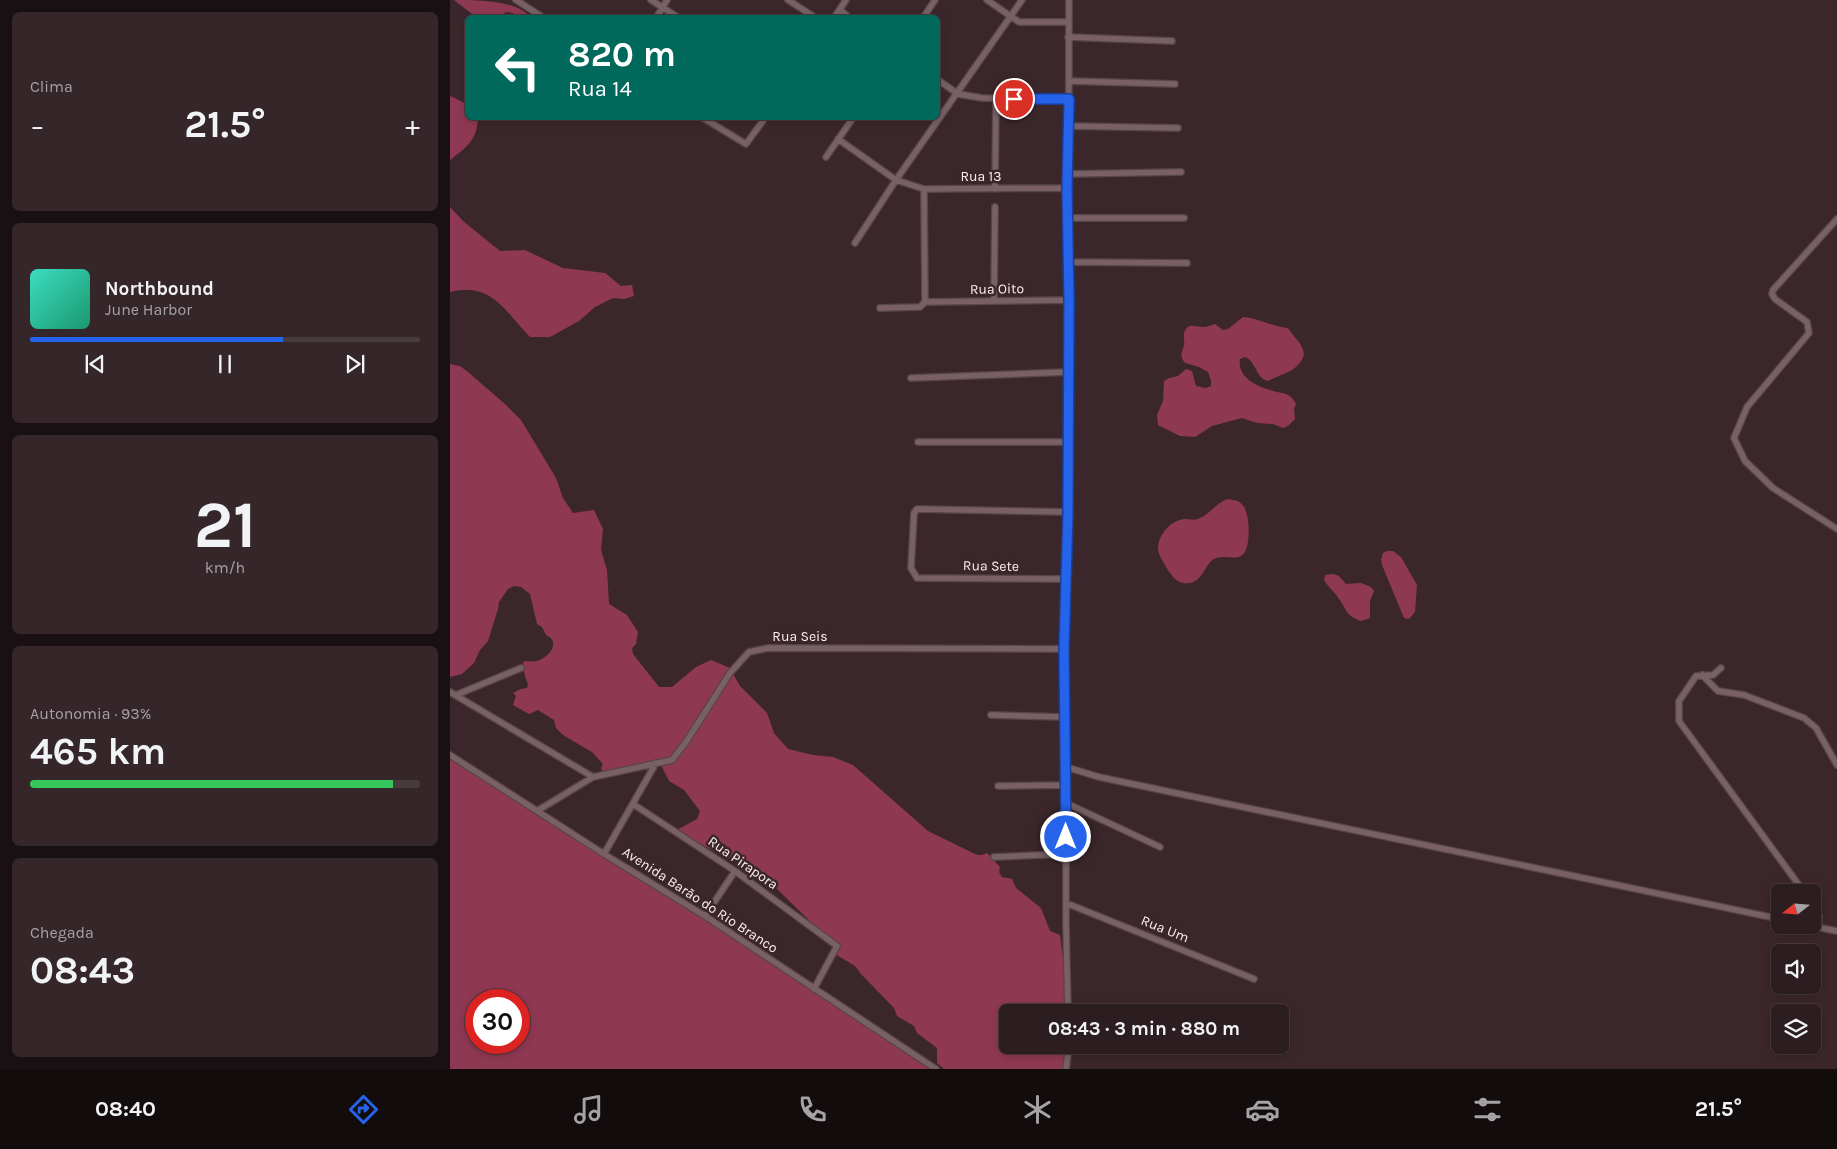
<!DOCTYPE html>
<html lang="pt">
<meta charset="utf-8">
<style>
:root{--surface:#2c1d20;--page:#342629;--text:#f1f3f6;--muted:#a6a2a5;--line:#483b3e;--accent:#2563eb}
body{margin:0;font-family:Karla,sans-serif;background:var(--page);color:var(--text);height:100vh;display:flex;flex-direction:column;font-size:19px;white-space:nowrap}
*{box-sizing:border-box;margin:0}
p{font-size:16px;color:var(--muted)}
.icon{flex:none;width:28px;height:28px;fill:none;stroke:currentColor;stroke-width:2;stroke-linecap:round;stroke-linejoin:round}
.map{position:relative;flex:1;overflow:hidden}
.sheet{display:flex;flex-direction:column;gap:12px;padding:12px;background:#181012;width:450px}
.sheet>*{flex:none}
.top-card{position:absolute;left:15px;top:15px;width:475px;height:105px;border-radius:8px;box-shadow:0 2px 8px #0003,0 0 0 1px var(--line);background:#00695c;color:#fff;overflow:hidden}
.needle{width:32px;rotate:253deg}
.tools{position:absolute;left:1321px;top:884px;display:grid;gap:10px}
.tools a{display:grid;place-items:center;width:50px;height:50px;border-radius:8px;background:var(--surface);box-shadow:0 2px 8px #0003,0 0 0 1px var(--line);font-size:25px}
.speed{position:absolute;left:15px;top:989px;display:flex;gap:10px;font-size:25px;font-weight:700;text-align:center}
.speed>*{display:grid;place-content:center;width:65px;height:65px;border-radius:50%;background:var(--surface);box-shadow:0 2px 8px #0003,0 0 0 1px var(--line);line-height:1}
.speed .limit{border:8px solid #d22;background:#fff;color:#111}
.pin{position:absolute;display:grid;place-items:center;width:42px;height:42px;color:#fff;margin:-21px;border:2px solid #fff;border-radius:50%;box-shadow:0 1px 5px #0007}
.me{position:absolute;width:55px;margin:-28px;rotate:0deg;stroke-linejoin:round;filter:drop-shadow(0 0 4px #0008)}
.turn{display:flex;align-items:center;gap:18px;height:105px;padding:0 20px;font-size:22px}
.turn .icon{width:65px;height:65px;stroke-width:2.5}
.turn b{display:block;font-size:35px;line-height:42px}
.big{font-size:38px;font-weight:700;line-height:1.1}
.sheet .tile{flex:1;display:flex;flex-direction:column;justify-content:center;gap:8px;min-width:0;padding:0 18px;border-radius:8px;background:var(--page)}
.sheet .dial{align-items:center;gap:0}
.dial b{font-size:65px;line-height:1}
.song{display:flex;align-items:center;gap:15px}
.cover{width:60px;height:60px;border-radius:8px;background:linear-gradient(135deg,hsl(170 70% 55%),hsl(160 70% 35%))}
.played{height:5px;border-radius:2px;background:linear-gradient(90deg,var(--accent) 65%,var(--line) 65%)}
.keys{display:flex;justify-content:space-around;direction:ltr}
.heat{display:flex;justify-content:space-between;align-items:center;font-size:28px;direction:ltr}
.charge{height:8px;border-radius:4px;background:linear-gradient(90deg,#34c759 93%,var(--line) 0)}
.trip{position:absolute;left:549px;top:1004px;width:290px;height:50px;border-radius:8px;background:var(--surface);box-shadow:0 2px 8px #0003,0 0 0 1px var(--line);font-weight:700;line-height:50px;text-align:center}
.tabs{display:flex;height:80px;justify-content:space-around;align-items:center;background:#120c0d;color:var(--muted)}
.tabs .icon{width:35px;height:35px}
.tabs .active{color:var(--accent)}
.tabs b{font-size:22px;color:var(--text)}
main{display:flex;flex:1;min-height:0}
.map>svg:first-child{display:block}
</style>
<main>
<section class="sheet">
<div class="tile"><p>Clima</p>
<div class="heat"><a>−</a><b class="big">21.5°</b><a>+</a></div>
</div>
<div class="tile">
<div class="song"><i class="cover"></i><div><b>Northbound</b><p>June Harbor</p></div></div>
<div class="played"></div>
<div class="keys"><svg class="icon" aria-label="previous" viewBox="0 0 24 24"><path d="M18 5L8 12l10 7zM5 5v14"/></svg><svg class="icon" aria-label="pause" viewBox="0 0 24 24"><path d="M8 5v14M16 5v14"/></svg><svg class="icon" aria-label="next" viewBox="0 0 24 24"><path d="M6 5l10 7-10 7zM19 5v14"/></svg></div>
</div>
<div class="tile dial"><b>21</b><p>km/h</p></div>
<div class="tile"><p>Autonomia · 93%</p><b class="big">465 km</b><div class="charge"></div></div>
<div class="tile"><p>Chegada</p><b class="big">08:43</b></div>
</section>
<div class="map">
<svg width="1387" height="1069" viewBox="0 0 1387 1069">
<rect width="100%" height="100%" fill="#3b272b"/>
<!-- forest -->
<path fill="#8f3853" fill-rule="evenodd" d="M4 0C27 0 67 0 80 17 71 18 65 13 56 12L52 15 54 17H26Z
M0 96 17 104 18 118H28C27 140 17 147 0 160Z
M0 207 13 221 50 251 75 250 113 268 155 273 171 286 182 285 184 296 174 299 163 298 145 307 129 321 100 337H80C55 311 41 281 0 292Z
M793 317C809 318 822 327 838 328 844 338 853 343 854 355 848 372 833 373 818 381 805 378 807 362 795 357L790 359C787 378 808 387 823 391 828 393 834 392 838 395 842 397 844 400 846 404L844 409 845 419 838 426 833 428 823 424 807 423 792 418 762 426 745 437 730 436 708 425 707 415 713 401 714 381 719 378 728 376 736 369 742 371 746 386 756 388 761 386V381L758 372 749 367 735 363C729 355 732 353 734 345 735 341 733 337 734 333 738 321 746 328 754 327 757 327 761 325 765 324L773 330 778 329Z
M0 364 10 366 18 372 56 405 71 420 106 478 113 498 123 513 144 510 153 529 151 550 157 570 159 604 177 615 188 632 186 644 182 648 183 654 209 687H222L246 667 261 660 280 668 290 686 317 713 324 733 338 749 363 755 383 757 403 765 478 831 527 855H532L537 853 550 867 549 872 552 877 562 879 566 888 591 908 600 931 610 935 614 966V1012H558V1045H615L614 1069H494L487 1063V1048L467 1033 464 1026 447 1016 444 1008 411 974 405 966 385 954 390 944 370 931 326 888 292 865 248 843 230 840 225 831 247 819 250 811 234 790 219 781 209 761 153 774 151 768 153 764 142 752 113 735 106 728 104 720 88 710 79 714 63 705 66 696 63 693 71 689 77 688 78 685 72 666 74 661C78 661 83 662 87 661 98 658 112 642 96 635L92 627 87 624 80 594 71 587 64 586 58 589 49 602 48 609 38 641 30 650 24 663 12 674 0 677Z
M778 499 788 501C791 503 794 506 795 509 800 519 801 551 791 556 783 560 773 554 764 559 754 564 753 586 733 583 725 582 719 572 715 565 712 560 708 554 708 547 709 534 721 520 735 519 740 519 745 521 750 518 761 513 766 503 778 499Z
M937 551H943L951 557 967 585 965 612 959 619 954 618 932 565 931 560 933 553Z
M884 574 889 576 896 584 911 583 921 587 924 591 920 601V618L911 621C895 615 898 611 889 599 885 592 878 587 874 580L875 575Z
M0 757 254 918 483 1069H0ZM26 1000H69V1042H26Z"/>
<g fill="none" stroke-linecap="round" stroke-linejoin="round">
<!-- minor casing -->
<g stroke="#564549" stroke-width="8">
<path id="minor" d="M66 0 94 18
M201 0 229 18
M338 0 366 18
M537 0 569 22H618
M390 10 400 18
M206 18 217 0
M384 18 396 0
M473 18 485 0
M618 37 722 41
M488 80 508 94 532 98 619 99
M619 81 725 84
M253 118 296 144 315 118
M618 126 728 128
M388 139 446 180 474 189 617 188
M376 157 403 118
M617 174 731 172
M545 189 546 99
M618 218H734
M1387 219 1323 290 1322 294 1325 299 1357 322 1359 333 1297 407 1284 438 1295 461 1323 488 1387 529
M405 243 446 180 572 0
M618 262 737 263
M544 301 545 207
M475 302 619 300
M430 308 470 307 475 302 474 189
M461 378 618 372
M468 442H617
M615 579 467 578 461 568 464 513 467 509 618 512
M1271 668 1263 675 1246 676 1229 701V721L1354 892
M1252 675 1268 691 1294 695 1354 718 1366 728 1387 765
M0 692 143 777
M6 695 71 668
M541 715 615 717
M0 755 154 854 255 916 486 1069
M616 767 649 777 1330 919
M548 786 616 785
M616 803 710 847
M183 804 285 871 387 946 364 989
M87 811 143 777 222 760 236 742 280 673 299 652 318 648 614 649
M154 854 206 763
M544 857 616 854
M616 903 804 979
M1362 904 1369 916 1368 927
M255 916 285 871
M1357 925 1387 931
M618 1012 616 925V767L614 649 618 512 619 0
M616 1069 619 1045"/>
</g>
<!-- minor -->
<use href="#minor" stroke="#786065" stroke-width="5.5"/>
</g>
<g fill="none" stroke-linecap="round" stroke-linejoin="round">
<!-- route casing -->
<g stroke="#184099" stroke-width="12">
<path id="route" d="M564 99H619L617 188 619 300 618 512 614 649 616 837"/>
</g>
<!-- route -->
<use href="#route" stroke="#2563eb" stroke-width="9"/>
</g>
<g text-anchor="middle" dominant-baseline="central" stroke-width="5" stroke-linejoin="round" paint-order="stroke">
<!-- street labels -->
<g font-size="14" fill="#fceef1" stroke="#3b272b">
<text x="531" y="176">Rua 13</text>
<text transform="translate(547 289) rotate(-1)">Rua Oito</text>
<text transform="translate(541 566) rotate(1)">Rua Sete</text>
<text x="350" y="636">Rua Seis</text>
<text transform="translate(293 863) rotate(35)">Rua Pirapora</text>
<text transform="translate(250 900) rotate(33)">Avenida Barão do Rio Branco</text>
<text transform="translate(715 929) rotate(22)">Rua Um</text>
</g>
</g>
</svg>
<div class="tools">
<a><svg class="needle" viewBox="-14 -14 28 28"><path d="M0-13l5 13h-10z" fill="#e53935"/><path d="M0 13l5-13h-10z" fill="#a6a2a5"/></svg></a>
<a><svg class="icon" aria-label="sound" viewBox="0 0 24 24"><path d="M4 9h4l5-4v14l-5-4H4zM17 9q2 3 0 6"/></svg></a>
<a><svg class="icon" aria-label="layers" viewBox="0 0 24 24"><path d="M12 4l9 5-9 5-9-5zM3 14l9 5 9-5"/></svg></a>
</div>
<div class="speed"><div class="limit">30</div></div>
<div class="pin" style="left:564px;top:99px;background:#d93025"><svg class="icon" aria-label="arrive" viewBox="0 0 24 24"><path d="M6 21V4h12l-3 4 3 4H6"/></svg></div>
<svg class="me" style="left:616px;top:837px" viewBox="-20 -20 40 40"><circle r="17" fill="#2563eb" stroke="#fff" stroke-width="3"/><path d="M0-11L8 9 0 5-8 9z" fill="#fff"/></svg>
<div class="trip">08:43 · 3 min · 880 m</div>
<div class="top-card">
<div class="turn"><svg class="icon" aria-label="left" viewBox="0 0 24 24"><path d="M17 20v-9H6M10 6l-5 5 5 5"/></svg><div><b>820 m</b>Rua 14</div></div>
</div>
</div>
</main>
<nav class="tabs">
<b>08:40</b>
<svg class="icon active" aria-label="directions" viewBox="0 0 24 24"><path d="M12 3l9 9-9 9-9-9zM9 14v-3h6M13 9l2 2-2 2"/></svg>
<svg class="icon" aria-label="music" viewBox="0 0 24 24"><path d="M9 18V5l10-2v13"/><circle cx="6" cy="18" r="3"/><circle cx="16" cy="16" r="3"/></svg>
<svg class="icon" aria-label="phone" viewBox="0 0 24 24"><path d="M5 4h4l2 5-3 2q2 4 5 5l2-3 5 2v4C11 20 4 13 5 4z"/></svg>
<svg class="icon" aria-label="climate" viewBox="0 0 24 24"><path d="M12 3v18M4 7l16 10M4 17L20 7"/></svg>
<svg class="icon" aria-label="car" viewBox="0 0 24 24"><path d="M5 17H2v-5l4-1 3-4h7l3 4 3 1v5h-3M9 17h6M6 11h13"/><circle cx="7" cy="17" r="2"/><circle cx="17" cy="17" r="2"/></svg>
<svg class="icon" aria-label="filters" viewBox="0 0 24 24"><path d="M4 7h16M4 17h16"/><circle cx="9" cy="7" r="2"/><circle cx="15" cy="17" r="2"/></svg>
<b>21.5°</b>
</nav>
